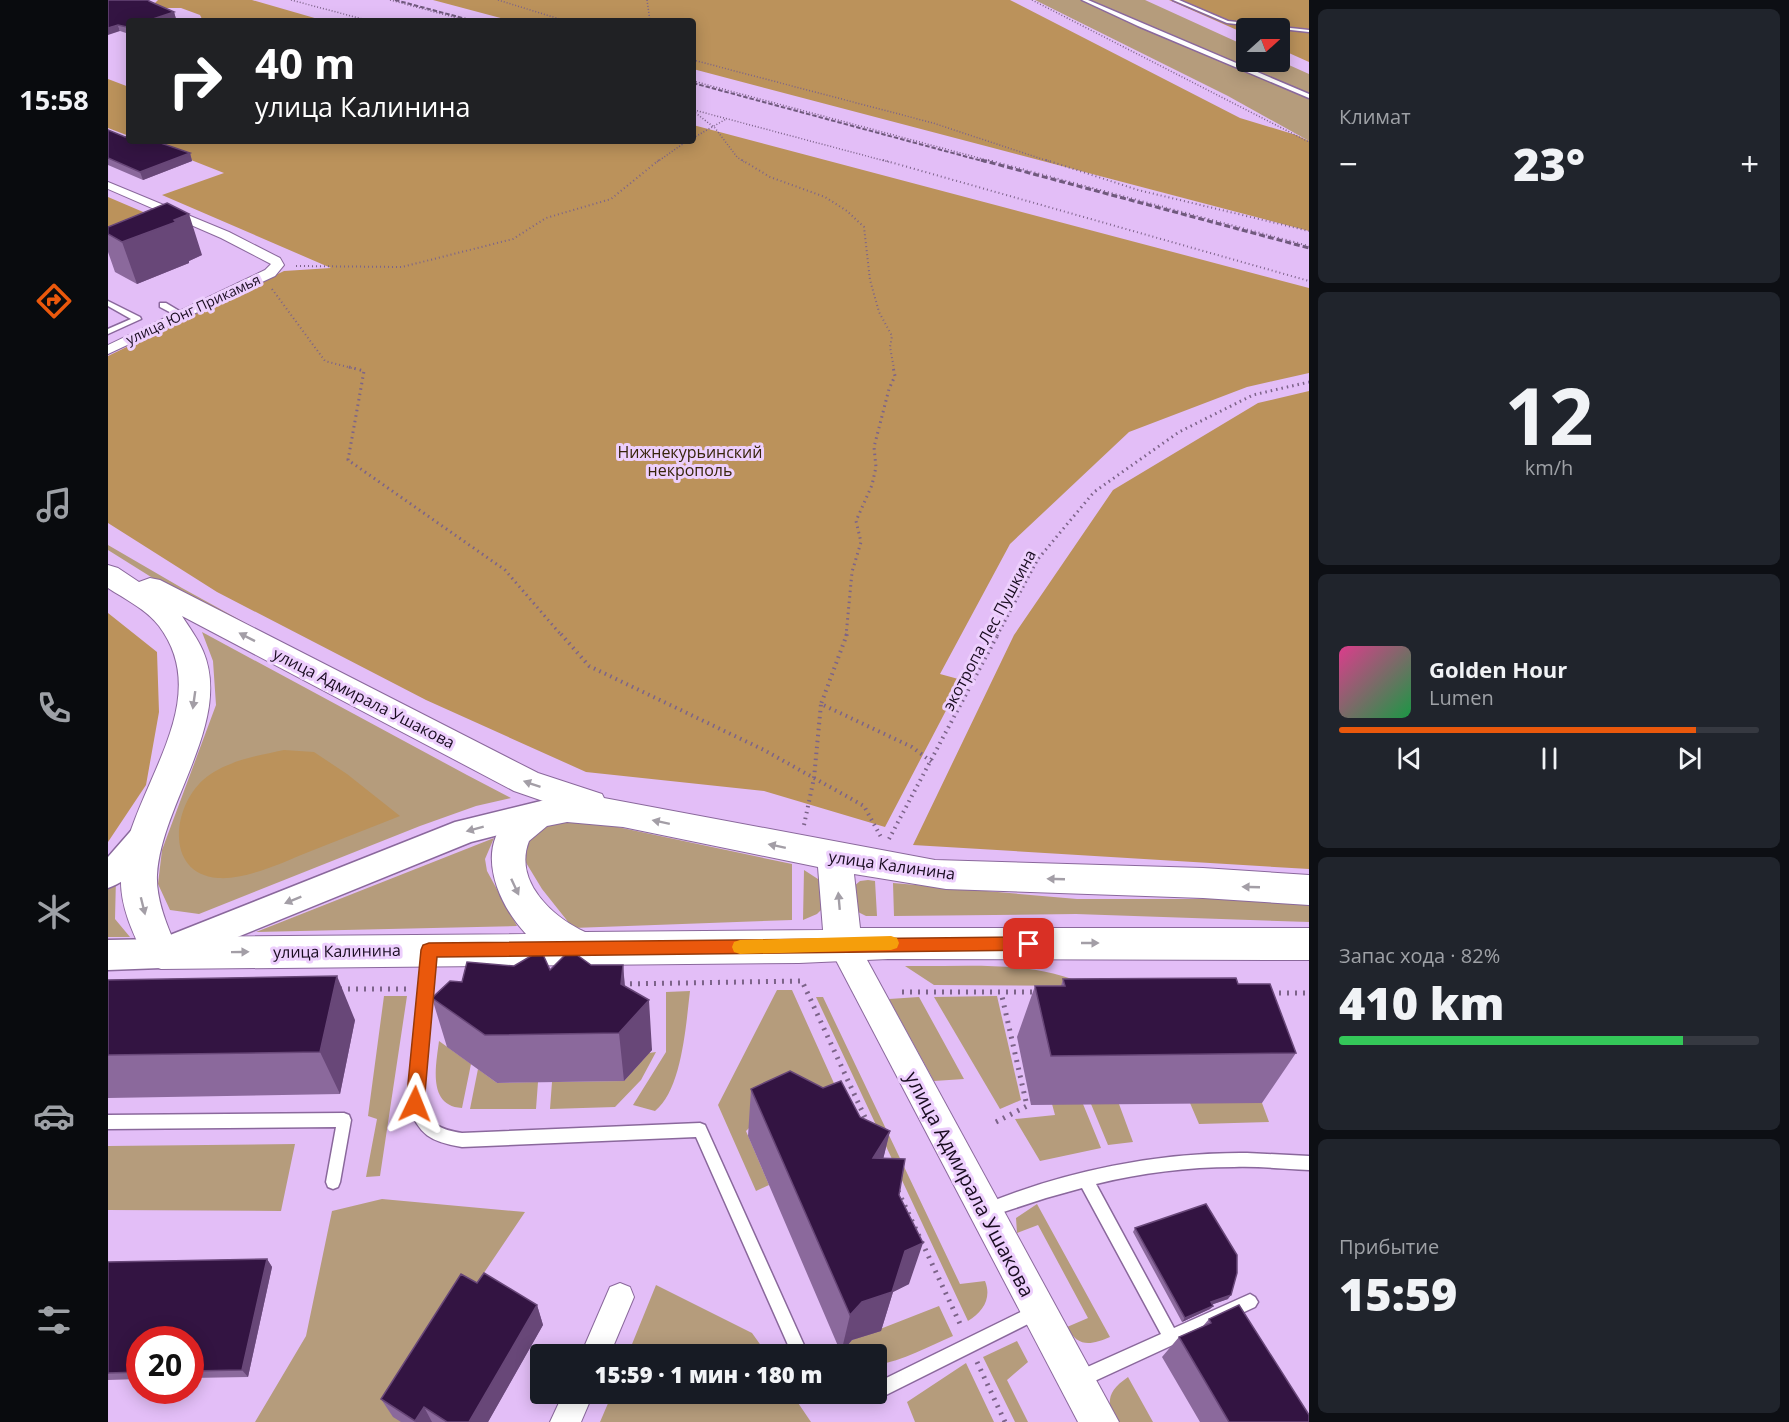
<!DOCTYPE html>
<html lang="ru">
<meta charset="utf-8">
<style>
:root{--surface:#171b24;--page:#20242c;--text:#f1f3f6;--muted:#9ea1a6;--line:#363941;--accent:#ea580c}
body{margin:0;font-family:"Open Sans",sans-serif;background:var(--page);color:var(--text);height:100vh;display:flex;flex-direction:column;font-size:22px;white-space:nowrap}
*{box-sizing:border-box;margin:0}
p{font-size:20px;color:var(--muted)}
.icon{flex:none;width:33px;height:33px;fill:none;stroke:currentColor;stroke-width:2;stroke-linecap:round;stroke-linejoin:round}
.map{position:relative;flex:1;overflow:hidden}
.details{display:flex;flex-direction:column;gap:9px;padding:9px;background:#0d0f14;width:480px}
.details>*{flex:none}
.guide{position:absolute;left:18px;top:18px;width:570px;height:126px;border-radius:6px;box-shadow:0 3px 15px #0003;background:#202124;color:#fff;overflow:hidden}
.needle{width:39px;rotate:69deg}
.controls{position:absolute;left:1128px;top:18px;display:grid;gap:12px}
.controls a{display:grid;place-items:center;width:54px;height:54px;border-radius:6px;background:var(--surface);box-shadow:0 3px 15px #0003;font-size:30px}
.speed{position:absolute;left:18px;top:1326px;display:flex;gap:12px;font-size:30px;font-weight:700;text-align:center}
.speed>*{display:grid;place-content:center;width:78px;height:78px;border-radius:50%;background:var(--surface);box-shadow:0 3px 15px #0003;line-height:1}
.speed .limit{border:9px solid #d22;background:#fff;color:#111}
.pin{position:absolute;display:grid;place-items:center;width:51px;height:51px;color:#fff;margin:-26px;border-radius:12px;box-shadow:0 3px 9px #0006}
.me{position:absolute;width:66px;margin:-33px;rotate:2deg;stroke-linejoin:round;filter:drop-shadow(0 0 4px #0008)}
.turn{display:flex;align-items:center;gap:21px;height:126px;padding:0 30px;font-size:27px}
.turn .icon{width:78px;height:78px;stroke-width:2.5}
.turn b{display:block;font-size:42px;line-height:51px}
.big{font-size:45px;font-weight:800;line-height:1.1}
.details .card{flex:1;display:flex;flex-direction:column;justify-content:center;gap:9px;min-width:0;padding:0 21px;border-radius:9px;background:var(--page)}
.details .dial{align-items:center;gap:0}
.dial b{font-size:78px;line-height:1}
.song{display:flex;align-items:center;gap:18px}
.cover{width:72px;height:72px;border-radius:9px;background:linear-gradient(135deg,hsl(330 70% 55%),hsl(140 70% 35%))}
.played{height:6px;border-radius:3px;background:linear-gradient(90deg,var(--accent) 85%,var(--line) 85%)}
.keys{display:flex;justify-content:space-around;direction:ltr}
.heat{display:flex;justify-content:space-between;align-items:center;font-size:33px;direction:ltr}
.charge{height:9px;border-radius:4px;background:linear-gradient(90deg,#34c759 82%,var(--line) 0)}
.trip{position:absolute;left:422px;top:1344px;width:357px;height:60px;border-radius:6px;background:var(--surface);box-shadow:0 3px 15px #0003;font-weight:800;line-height:60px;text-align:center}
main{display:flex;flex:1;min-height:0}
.tabs{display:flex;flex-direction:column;width:108px;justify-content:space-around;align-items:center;background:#090b0e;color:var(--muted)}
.tabs .icon{width:42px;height:42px}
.tabs .current{color:var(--accent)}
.tabs b{font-size:27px;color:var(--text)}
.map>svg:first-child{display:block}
</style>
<main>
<nav class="tabs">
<b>15:58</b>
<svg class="icon current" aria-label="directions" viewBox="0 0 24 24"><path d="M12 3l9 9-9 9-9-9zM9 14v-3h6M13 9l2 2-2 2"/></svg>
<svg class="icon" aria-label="music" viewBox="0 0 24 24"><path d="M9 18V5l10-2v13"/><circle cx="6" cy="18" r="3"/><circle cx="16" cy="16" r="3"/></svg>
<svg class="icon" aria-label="phone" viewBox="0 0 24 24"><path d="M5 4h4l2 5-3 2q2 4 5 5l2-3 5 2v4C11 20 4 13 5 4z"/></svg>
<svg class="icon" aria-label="climate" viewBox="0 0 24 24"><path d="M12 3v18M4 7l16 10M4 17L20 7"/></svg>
<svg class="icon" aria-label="car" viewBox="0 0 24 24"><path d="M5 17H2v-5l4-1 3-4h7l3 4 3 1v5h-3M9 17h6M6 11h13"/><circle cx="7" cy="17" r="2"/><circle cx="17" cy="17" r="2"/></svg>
<svg class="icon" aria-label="filters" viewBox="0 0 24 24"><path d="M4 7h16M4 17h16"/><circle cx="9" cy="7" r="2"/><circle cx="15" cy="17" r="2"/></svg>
</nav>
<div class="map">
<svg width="1201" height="1422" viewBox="0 0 1201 1422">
<rect width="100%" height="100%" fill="#e3bef7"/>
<!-- green -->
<path fill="#b59c7c" d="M927 0H1037L1138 46V62L1172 61 1201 74V141L1120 96Z
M0 545 74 588 274 698 67 592 0 550Z
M94 632 359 775 403 798 368 806 312 826 91 914 62 910 50 884 54 850 108 705 105 661Z
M454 822 500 825 684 864V920L465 928 434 889 417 861 416 837 421 831Z
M386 838 377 859 379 871 409 926 148 932Z
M696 870 713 881 717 906 709 914 695 920Z
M8 877 7 919 22 937H0V885Z
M760 880 767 881 769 916H758L750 912 745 887 752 881Z
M785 883 969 899H1170L1201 904V922L968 914 786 916Z
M797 966C858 967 924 959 981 986L826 985Z
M669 990H684L743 1121 644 1125 638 1131 661 1185 648 1191 610 1105Z
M582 991C578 1024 574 1090 547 1111L525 1105 558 1052V992Z
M276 996H299L272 1176 258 1177 269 1119 260 1116Z
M889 996 913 1100 892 1109 826 997Z
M708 997H715L852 1284 877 1281C884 1298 875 1312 860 1321Z
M811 997 856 1079 826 1081 781 999Z
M331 1041 363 1064 354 1108C319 1106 328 1065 331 1041Z
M548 1052 533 1080 507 1107 442 1109 444 1082 516 1081 541 1053Z
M370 1069 389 1083 430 1082 428 1109H362Z
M1082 1103H1154L1161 1122 1091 1124Z
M944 1104H975L993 1148 932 1161 907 1119 947 1115Z
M983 1104H1011L1025 1142 1000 1145Z
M187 1144 173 1211 0 1210V1146Z
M274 1199 417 1212 361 1295 293 1422H147L198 1336 224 1211Z
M929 1204 1002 1337C983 1345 970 1348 959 1327L980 1318 930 1225 909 1233 908 1218Z
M548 1285 644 1333 659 1354H520Z
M831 1306 845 1336C821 1346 795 1361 768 1365V1354L733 1353 744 1340Z
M909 1341 920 1362 899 1380 920 1422H907L875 1357Z
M858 1363 886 1422H807L799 1402Z
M1020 1377 1045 1422H1005C999 1399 1000 1391 1020 1377Z
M504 1394H684L703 1422H492Z"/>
<!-- forest -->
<path fill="#bb925b" d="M50 0H144L217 21H95L92 15 73 8H42Z
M325 0H902L1132 118 1188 135 1201 141V231L585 69V21H404Z
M1061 0H1201V62L1172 49V28H1138V34Z
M0 79 21 87V136L0 128Z
M585 125 1201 288V373L1139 387 1021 432 902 544 832 674 854 680 777 827 656 791 478 772 318 700 109 592 0 523V356L176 271 223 268 54 195 116 173 35 141H585Z
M0 197 75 229 0 238Z
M1201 391V869L805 845 906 635 1005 490 1150 403Z
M0 613 49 652 51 712 38 785 0 842Z
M176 750 206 752 239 774 292 816C261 828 229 841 198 853 174 863 137 880 110 878 57 874 64 808 95 780 117 761 148 756 176 750Z"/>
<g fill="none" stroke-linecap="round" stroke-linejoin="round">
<!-- service casing -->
<g stroke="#8a689c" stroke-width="3">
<path id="service" d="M974 0H980L1175 83 1201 94V98L1030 26Z
M1065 0H1071L1120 21 1201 30V32L1119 23Z
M0 301 32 317 33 319 0 334V329L23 319 0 306Z
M52 303H58L78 315 71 317 52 307Z
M321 948 325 949 327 953 314 1105C321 1125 334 1130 354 1133L592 1123 597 1125 700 1354H684L588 1137 354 1147C323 1142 311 1135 300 1105L315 953 317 949Z
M236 1113 241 1115 243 1120 232 1182 230 1187 225 1189 220 1187 218 1182 228 1127 0 1129V1115Z
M1139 1153 1201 1156V1170C1176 1169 1151 1166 1126 1167 1080 1167 1033 1173 988 1184L1066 1328 1142 1294 1147 1297 1150 1302 1147 1307 978 1385 972 1387 966 1385 964 1379 966 1373 1053 1334 974 1188 938 1198 880 1217 875 1215 873 1210 875 1205C956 1171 1051 1152 1139 1153Z
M927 1305 932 1308 935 1313 932 1318 774 1397 768 1399 762 1395 760 1400C751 1403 740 1403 731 1400L729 1394H768V1383Z"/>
</g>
<!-- minor casing -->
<g stroke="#8a689c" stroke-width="2">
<path id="minor" d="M0 182 121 232 172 258 176 265 167 276 0 354V345L157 270 163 264 113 238 0 189Z
M512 1283 522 1287 526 1297 502 1354H473L502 1287Z
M455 1394H485L473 1422H442Z"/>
</g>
<!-- tertiary casing -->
<g stroke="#8a689c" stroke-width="2">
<path id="tertiary" d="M735 932 746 936 1011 1422H970L720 945 724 936Z"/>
</g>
<!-- secondary casing -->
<g stroke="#8a689c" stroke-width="3">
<path id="secondary" d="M437 800 448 804 452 812 448 820 363 842 53 968 0 970V940L52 939 347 822Z
M39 822 50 825 55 834C43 856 24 880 0 888V857L28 825Z"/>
</g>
<!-- primary casing -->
<g stroke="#8a689c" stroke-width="2">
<path id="primary" d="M0 565 10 568 31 582 42 578 52 580 430 773 494 794 496 798 827 860 1095 868 1201 875V905L1095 898 838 889 746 874 752 928H1201V960L780 959 691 963 53 969 40 964C27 937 12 909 13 878 16 795 111 706 51 626 39 610 17 599 0 588ZM74 616 406 791 435 801C424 804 411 808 402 816 366 850 390 904 418 934L64 937C56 918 48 896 49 875 53 804 125 721 95 651 90 639 81 627 74 616ZM459 822 515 827 710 867 715 930 477 932C445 917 405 882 421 841L439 826Z"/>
</g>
<!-- path-far4 -->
<path stroke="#7c6389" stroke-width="1.5" stroke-dasharray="1 2" stroke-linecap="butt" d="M183 0 262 21
M282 0 360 21
M390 0 458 21
M539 0 542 21
M924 0 1201 142
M585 60 825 123 943 162
M585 81 886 162
M586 110 781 162
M585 111 607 128 629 157 636 162
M585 138 618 119
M549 162 579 141"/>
<!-- path-far3 -->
<path stroke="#7c6389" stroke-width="2" stroke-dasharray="1 3" stroke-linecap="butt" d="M634 160 662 177 717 197 739 211 756 227 762 280 771 312 784 336 782 347 786 369
M775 160 1201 281
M880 160 1201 246
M938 160 1030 190 1201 231
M188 266 294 267 405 239 438 218 503 199 551 160
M164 289 217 361 247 369"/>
<!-- path-far2 -->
<path stroke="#7c6389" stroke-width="3" stroke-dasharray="1.5 4" stroke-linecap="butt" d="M241 367 256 371 240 460 397 570 454 636
M738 636 744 572 753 542 748 521 764 485 768 467 766 447 781 389 787 376 785 367
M889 636 930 559 986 492 1071 432 1145 395 1201 382"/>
<!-- path-far1 -->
<path stroke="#7c6389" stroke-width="4" stroke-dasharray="1.5 4.5" stroke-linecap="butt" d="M453 634 481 666 656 750 756 806 773 837
M739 634 713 704 804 747 824 762
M696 825 706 778 713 704
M781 839 890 634"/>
<!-- path -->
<path stroke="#7c6389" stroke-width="5" stroke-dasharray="2 6" stroke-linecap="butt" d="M514 984 694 981 760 1124
M232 989H299
M794 992H930
M1163 993H1201
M888 1122 919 1106 893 992
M790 1191 854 1328
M869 1362 897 1422"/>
<!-- service -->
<use href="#service" fill="#fff" fill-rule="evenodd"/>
<!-- minor -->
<use href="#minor" fill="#fff" fill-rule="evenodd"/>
<!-- tertiary -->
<use href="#tertiary" fill="#fff" fill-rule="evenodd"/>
<!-- secondary -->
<use href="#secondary" fill="#fff" fill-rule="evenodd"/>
<!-- primary -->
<use href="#primary" fill="#fff" fill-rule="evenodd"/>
<!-- rail-far1 -->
<path stroke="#70597d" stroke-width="2" stroke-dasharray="4.5 2" stroke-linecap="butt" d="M287 0 366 21
M585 83 878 162"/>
<!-- rail -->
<path stroke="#70597d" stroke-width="3" stroke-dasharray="6 3" stroke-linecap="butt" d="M873 160 1201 248"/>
</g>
<!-- wall -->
<path fill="#8b699c" d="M0 0 41 1 66 12 68 19 61 21H21V34L12 31Z
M0 130 17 137 82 153 84 161 35 180 0 165Z
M0 227 94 255 81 261V263L29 284 7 272 0 252Z
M483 965H515L517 986 544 1050 516 1081 389 1083 339 1047 324 998 354 982Z
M955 979 1188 1053 1154 1103 923 1105 909 1037 927 986H953Z
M0 980 247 1020 232 1094 0 1098Z
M643 1089 752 1117 782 1131 775 1159 791 1195 801 1284 785 1292 773 1331 744 1340 733 1353 640 1136Z
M1027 1228 1120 1299 1105 1304 1102 1309 1074 1322 1025 1232Z
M159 1259 164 1267 140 1377 82 1378V1340H32V1379L0 1380V1262Z
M369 1283 429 1305 435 1325 380 1422H293L285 1417 273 1399Z
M1101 1319 1201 1422H1092L1054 1357 1071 1337 1095 1326Z"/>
<!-- shaded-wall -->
<path fill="#684778" d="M66 12 68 19 61 21H39Z
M10 25 12 31 0 35V28Z
M82 153 84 161 35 180 32 172Z
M81 214 94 255 81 261V263L29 284 14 242Z
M515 965 519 1015 541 1000 544 1050 516 1081 511 1033Z
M229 976 247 1020 232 1094 212 1052Z
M782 1131 771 1176 765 1158Z
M815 1243 801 1284 785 1292 773 1331 744 1340 733 1353 742 1315 797 1251Z
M159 1259 164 1267 140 1377 134 1370Z
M1123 1295 1120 1299 1100 1306 1103 1302Z
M429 1305 435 1325 380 1422H361Z
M1105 1306 1102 1309 1074 1322 1077 1318Z
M316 1407 324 1422H308L307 1421Z"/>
<!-- building -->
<path fill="#331442" stroke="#684778" stroke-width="1.5" d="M0 0H40L41 1 66 12 39 21H21V27H19L10 25 0 28Z
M0 130 17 137 21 136V141H47L82 153 32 172 0 158Z
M59 203 81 214 66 220 68 222 14 242 0 234V227Z
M433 950 442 970 462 950 483 965H515L513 984 541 1000 511 1033 377 1035 324 998 342 981 354 982 359 962 406 966Z
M229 976 212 1052 0 1055V980Z
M1128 978 1130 984H1162L1188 1053 943 1056 927 986H957L955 979Z
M682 1071 715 1088 733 1081 752 1117 782 1131 765 1158 797 1159 791 1195 815 1243 797 1251 784 1292 754 1302 742 1315 643 1089Z
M1098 1204 1129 1255V1273L1123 1295 1103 1302 1105 1306 1077 1318 1027 1228Z
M159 1259 134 1370 82 1371V1340H32V1372L0 1373V1262Z
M376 1273 429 1305 361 1422H339L316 1407 307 1421 273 1399 353 1274 369 1283Z
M1131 1305 1201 1415V1422H1121L1071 1337 1103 1323 1101 1319Z"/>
<!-- one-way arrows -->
<defs><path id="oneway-solid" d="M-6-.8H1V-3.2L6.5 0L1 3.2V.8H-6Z" transform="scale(1.5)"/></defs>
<g fill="#a39ea6">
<use href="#oneway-solid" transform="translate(139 637) rotate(-153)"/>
<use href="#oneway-solid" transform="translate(86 700) rotate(98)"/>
<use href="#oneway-solid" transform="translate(424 784) rotate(-161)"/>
<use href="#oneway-solid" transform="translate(553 822) rotate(-168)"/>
<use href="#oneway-solid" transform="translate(367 829) rotate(165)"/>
<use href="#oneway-solid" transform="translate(669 846) rotate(-168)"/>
<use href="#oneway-solid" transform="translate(948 879) rotate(-178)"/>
<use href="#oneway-solid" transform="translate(407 887) rotate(65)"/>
<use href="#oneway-solid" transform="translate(1143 887) rotate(-178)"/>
<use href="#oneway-solid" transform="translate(185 900) rotate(158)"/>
<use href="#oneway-solid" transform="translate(731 901) rotate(-95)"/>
<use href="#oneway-solid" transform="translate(35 906) rotate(76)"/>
<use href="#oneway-solid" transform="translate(982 943)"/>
<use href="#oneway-solid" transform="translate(132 952) rotate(-1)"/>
</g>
<!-- route -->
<path fill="#ea580c" stroke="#983908" stroke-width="1.5" d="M921 937 927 939 930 944 927 948 921 950 329 957 316 1104 314 1110 307 1113 301 1110 298 1104 313 950 315 945 321 943Z"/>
<!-- slow -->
<path fill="#f59e0b" d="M783 936 789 938 791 943 789 948 783 950 632 954 626 952 624 947 626 942 632 940Z"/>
<g text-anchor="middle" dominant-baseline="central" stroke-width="6" stroke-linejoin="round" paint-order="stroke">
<!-- far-street labels -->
<g font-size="14" fill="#190c20" stroke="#edcffd">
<text transform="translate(85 309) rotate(-25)">улица Юнг Прикамья</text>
</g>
<!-- park labels -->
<g font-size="16" fill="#37250b" stroke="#edcffd">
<text x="582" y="452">Нижнекурьинский<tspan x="582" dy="18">некрополь</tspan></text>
</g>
<!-- street labels -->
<g font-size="16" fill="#190c20" stroke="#edcffd">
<text transform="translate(881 630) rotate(-62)">экотропа Лес Пушкина</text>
<text transform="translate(256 698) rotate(27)">улица Адмирала Ушакова</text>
<text transform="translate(784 865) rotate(8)">улица Калинина</text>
<text transform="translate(229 951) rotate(-1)">улица Калинина</text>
</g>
<!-- near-street labels -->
<g font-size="20" fill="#190c20" stroke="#edcffd">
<text transform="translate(862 1184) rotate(62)">улица Адмирала Ушакова</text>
</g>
</g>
</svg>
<div class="controls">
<a><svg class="needle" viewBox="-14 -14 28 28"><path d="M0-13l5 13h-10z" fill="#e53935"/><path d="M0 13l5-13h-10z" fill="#9ea1a6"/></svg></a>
</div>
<div class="speed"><div class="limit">20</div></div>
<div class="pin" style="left:921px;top:944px;background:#d93025"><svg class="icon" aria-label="arrive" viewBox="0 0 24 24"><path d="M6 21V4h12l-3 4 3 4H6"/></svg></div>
<svg class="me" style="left:307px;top:1104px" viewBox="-20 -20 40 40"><path d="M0-17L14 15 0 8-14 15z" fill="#ea580c" stroke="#fff" stroke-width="4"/></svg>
<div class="trip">15:59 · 1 мин · 180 m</div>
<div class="guide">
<div class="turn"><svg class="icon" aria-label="right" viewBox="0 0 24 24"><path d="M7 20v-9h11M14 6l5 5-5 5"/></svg><div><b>40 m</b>улица Калинина</div></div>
</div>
</div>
<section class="details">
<div class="card"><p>Климат</p>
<div class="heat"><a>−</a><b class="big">23°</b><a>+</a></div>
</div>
<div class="card dial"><b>12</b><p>km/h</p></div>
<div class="card">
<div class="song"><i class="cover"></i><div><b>Golden Hour</b><p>Lumen</p></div></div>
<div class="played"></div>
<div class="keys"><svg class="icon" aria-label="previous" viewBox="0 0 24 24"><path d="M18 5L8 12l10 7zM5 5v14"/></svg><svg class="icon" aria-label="pause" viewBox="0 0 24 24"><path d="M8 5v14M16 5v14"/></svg><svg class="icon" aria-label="next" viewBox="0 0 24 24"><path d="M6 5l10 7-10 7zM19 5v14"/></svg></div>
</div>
<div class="card"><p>Запас хода · 82%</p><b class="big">410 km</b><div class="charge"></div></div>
<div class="card"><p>Прибытие</p><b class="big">15:59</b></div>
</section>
</main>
